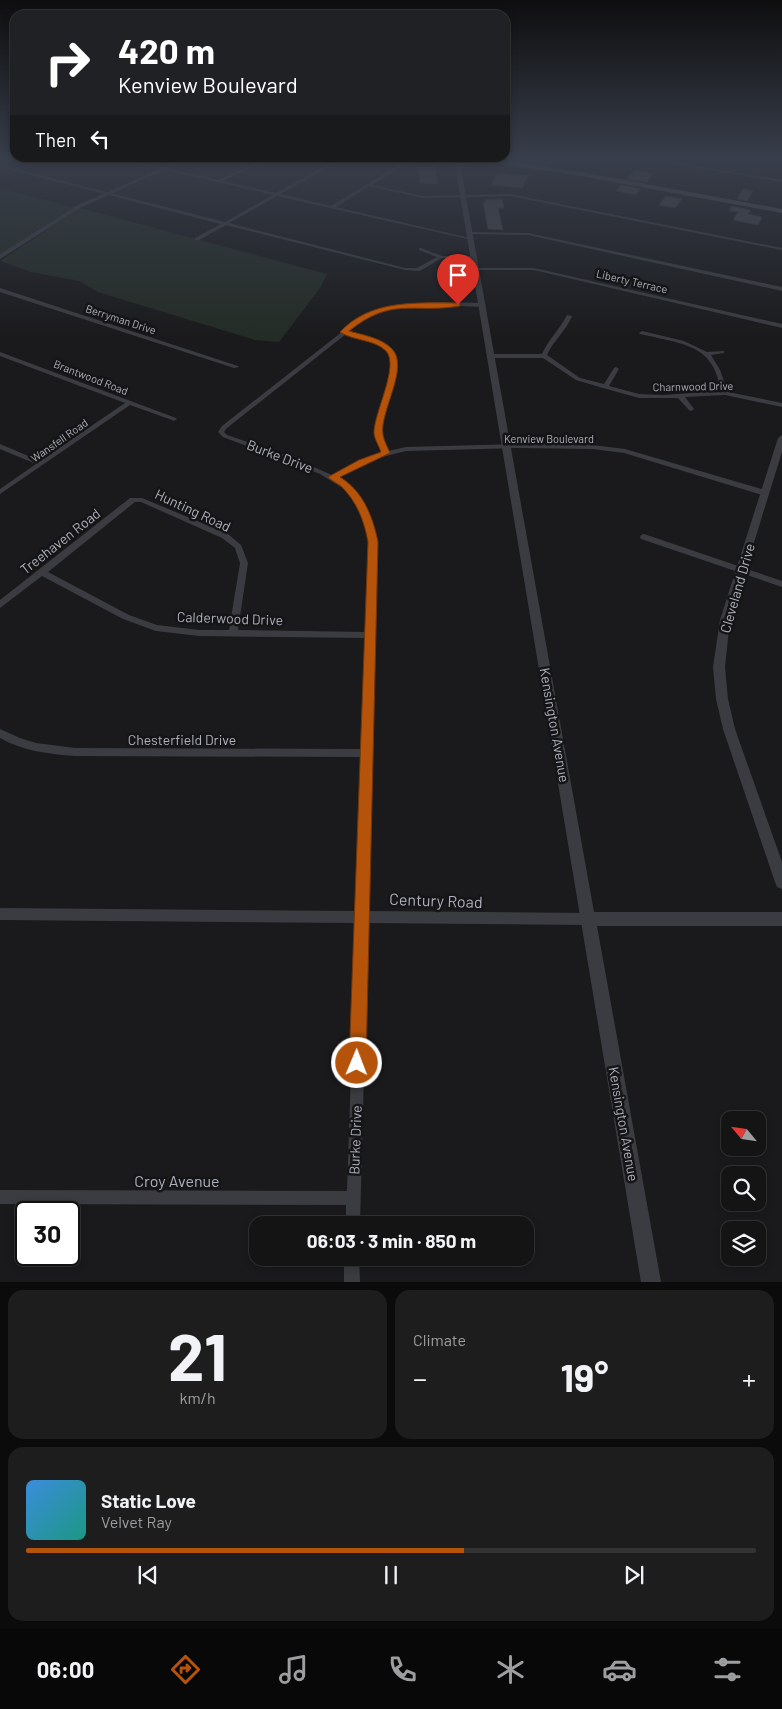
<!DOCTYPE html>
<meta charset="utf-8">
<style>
:root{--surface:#141415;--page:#1d1d1e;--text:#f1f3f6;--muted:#9d9ea0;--line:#333334;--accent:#b45309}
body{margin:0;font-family:Barlow,sans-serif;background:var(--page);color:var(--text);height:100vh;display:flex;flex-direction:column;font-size:19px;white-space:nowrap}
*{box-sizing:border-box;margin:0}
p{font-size:16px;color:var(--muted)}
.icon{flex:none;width:28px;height:28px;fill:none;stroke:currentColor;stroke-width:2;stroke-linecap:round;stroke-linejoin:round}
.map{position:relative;height:1282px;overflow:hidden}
.sheet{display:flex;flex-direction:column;gap:8px;padding:8px;background:#0b0b0c;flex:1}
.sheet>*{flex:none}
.banner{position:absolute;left:10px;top:10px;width:500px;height:152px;border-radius:15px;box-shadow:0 2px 8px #0003,0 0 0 1px var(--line);background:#202124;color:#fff;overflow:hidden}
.needle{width:32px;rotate:299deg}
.controls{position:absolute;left:721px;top:1111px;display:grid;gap:10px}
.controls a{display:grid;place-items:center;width:45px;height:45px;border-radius:10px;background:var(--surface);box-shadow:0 2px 8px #0003,0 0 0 1px var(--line);font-size:25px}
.speed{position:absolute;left:15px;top:1201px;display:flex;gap:10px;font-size:25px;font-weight:700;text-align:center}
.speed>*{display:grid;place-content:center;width:65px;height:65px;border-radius:50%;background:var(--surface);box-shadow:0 2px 8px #0003,0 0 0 1px var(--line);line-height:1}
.speed .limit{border:2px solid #111;border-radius:8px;background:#fff;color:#111}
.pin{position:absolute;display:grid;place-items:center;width:42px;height:42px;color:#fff;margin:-51px -21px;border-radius:50% 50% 50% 0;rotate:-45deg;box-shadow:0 0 5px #0007}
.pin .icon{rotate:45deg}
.me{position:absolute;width:55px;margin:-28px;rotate:1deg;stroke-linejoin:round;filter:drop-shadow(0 0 4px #0008)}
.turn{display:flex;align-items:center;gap:18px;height:105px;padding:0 25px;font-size:22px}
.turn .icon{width:65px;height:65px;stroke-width:2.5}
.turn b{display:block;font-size:35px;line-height:42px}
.then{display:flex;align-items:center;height:48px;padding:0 25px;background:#0003;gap:10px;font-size:19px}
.big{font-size:38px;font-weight:700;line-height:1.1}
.sheet .widget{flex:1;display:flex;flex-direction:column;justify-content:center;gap:8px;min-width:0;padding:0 18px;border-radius:15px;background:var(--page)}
.sheet .dial{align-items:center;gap:0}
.dial b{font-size:65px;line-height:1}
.song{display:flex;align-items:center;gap:15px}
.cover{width:60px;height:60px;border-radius:8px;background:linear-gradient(135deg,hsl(210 70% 55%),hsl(170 70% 35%))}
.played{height:5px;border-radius:2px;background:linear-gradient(90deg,var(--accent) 60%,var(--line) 60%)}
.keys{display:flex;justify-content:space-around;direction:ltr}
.heat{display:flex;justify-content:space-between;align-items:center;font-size:28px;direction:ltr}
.sheet .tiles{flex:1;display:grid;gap:8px;grid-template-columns:1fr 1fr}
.widget:last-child{grid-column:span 2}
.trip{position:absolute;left:249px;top:1216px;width:285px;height:50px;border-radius:15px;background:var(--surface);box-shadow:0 2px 8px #0003,0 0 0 1px var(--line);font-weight:700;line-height:50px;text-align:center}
.tabs{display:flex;height:80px;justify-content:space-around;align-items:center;background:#080808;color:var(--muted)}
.tabs .icon{width:35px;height:35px}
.tabs .on{color:var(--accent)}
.tabs b{font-size:22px;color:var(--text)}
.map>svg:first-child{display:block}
</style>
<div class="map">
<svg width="782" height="1282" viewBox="0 0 782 1282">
<rect width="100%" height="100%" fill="#1a1a1c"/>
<!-- green -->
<path fill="#242c26" d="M0 188 72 207 101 194 72 208 0 254Z
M80 208 327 274 320 288 279 342 255 340 98 292 79 281 31 272 0 261Z"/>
<!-- building -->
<path fill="#454549" stroke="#353438" d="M418 167H435L438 184 420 183Z
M635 170 651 173 653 174 647 182 627 179Z
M498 173 528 176 522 188 491 185Z
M621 185 641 189 636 195 616 191Z
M743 189 753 191 747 201 737 199Z
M666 196 682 199 675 208 659 205Z
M502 199 504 208H498L503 230 488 229 483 203 486 202 485 200Z
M732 206 750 210 748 214 762 217 758 225 733 220 738 212 729 211Z"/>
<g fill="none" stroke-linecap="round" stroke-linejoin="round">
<!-- minor -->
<path fill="#3b3c41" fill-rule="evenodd" d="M115 158H120L218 180 265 158H269L223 181 276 193 340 158H344L281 194 331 206 411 158H415L372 185 423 196 510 194 782 248V250L510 196 423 198 369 186 336 207 474 239 472 240 277 196 229 223 405 268H417L437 257 419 250V248H421L442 256H475L477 257 475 258H442L420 271 405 270 226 225 199 240H195V238L221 224 0 167V165L225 222 273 195Z
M553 158H557L544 169H542V167Z
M637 158H644L782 180V182Z
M471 232 528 233 782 287V291L528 235 469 234V233Z
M477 268H534L782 324V328L534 270H475V269Z
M0 288 238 366 239 367 234 368 0 292Z
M440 302 483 303 486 305 483 307C451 306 400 300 371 315 363 319 356 326 349 332 359 335 373 337 382 343 414 360 384 399 382 425 382 434 385 442 388 451L406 447 517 444 592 445 625 449 768 491 769 493 765 495H762L624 453 592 449 517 448 406 451 382 457 337 478C363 495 370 513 377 542L368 911 589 913 593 915 595 919 593 923 589 925 368 923 360 1225H346V1205L0 1204V1190L347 1191 356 923 0 920V908L356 911 362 757 75 756C49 754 23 751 0 738V729L20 738 36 743 75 748 362 749 366 638 199 636 156 631 123 619 42 576 0 608V600L130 498H142L228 534 241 545 248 563 238 630 366 632 369 542 365 524 360 509 353 499 344 489 320 474 223 437 218 432 222 426 366 313 396 305ZM346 334C356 338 369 340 379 345 382 347 389 352 390 355 398 370 376 408 376 426 375 436 379 444 382 452L332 475 293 458 227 435 224 432 227 428ZM135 502H141L222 538 235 548 240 563 229 630H199L157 625 129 615 48 572Z
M567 315 572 316C566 331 553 341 547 355L580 378 604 384 614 368 616 367 619 369 609 386 639 394 663 395 721 391C719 383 717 373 712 365 699 342 663 340 640 334L639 333 642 331 684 341 707 352 724 351V353L711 355 720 370 728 392 782 403V407L725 395 685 397 694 409 691 411 689 410 678 398H639L603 388 576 380 543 358H492L489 356 492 354H542C548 340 560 329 567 315Z
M0 352 176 418 177 419 174 421 172 420 130 405 0 494V489L36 464 0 449V444L40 461 125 403 0 356Z
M644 534 782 581V587L641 539 640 537 641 535Z
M344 1258H359L360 1282H344Z"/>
<!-- tertiary -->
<path fill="#3b3c41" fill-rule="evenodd" d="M185 158H190L80 208 0 259V254L76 206Z
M458 158H462L461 165 474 158 478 159 461 169 594 912H782V926H597L661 1282H641L455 165Z
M782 435V452L730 620 725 667 728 699 735 729 782 862V889L777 887 775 882 723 729 716 699 713 667 720 620 778 438Z"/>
<!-- secondary -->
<path fill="#494b51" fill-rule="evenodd" d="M460 158H487L581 172 782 209V213L581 176Z"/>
</g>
<!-- sky -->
<linearGradient id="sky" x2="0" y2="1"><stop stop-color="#0e0e0f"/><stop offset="0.47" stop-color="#383e4b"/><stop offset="1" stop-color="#383e4b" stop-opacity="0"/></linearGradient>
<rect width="782" height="337" fill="url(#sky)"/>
<!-- route -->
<path fill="#b45309" stroke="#753606" d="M458 303H460V306C412 314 393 296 349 331 363 335 382 338 392 349 410 367 379 412 383 435 384 441 388 448 390 453L340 477C363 491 373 517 378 542L366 1063 363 1069 357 1072 351 1069 349 1063 368 542C364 520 357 502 341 486 337 483 332 481 328 477L359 460 381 452C379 446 375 440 374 434 373 414 400 366 386 351 374 339 353 341 340 332 371 299 416 303 458 303Z"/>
<g text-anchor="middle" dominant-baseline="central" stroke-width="5" stroke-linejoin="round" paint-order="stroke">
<!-- far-street labels -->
<g font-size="11" fill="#aeb1bb" stroke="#151517">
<text transform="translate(632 281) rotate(13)">Liberty Terrace</text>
<text transform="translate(121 319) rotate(18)">Berryman Drive</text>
<text transform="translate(91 377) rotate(21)">Brantwood Road</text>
<text transform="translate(693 386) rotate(-1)">Charnwood Drive</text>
<text x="549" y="438">Kenview Boulevard</text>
<text transform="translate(59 440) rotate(-35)">Wansfell Road</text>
</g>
<!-- street labels -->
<g font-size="14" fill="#aeb1bb" stroke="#151517">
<text transform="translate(280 456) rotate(21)">Burke Drive</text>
<text transform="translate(193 510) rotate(25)">Hunting Road</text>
<text transform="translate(60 541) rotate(-38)">Treehaven Road</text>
<text transform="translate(737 588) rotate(-74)">Cleveland Drive</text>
<text transform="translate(230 618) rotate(2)">Calderwood Drive</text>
<text transform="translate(555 725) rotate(80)">Kensington Avenue</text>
<text x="182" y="739">Chesterfield Drive</text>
<text transform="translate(624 1124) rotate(80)">Kensington Avenue</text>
<text transform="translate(355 1140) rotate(-88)">Burke Drive</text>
</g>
<!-- near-street labels -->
<g font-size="16" fill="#aeb1bb" stroke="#151517">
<text transform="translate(436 900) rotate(2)">Century Road</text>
<text x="177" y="1180">Croy Avenue</text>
</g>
</g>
</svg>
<div class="controls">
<a><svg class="needle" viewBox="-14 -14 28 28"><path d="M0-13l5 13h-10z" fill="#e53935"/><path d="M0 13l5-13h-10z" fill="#9d9ea0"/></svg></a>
<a><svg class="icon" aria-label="search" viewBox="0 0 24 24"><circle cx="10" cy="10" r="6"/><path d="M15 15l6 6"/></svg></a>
<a><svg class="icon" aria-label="layers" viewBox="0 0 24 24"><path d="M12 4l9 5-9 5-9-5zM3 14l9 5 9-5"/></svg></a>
</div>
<div class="speed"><div class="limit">30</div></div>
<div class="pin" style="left:458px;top:305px;background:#d93025"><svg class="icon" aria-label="arrive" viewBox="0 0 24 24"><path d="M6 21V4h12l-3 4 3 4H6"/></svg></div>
<svg class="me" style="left:357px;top:1063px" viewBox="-20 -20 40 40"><circle r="17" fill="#b45309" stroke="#fff" stroke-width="3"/><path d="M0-11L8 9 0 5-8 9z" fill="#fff"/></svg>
<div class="trip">06:03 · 3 min · 850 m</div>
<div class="banner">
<div class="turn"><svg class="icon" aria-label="right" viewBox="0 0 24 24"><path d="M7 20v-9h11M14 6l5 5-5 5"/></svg><div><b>420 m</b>Kenview Boulevard</div></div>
<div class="then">Then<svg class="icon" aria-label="left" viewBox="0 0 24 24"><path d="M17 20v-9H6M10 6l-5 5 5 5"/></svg></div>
</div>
</div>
<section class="sheet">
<div class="tiles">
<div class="widget dial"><b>21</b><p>km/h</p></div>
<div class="widget"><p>Climate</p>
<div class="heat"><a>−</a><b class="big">19°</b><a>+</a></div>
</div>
<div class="widget">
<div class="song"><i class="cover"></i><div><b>Static Love</b><p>Velvet Ray</p></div></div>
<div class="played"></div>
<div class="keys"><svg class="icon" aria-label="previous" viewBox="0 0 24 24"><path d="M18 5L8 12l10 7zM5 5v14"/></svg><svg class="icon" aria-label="pause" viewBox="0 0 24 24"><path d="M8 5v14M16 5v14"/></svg><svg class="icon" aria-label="next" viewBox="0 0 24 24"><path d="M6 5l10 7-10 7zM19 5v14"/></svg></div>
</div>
</div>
</section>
<nav class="tabs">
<b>06:00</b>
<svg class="icon on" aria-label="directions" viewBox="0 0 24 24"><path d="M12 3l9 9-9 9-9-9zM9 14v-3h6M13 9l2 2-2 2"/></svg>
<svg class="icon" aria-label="music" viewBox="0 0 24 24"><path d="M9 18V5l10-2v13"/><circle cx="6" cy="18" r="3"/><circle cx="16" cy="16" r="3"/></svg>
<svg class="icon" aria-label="phone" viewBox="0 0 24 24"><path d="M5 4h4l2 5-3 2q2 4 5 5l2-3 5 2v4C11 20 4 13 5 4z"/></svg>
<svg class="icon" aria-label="climate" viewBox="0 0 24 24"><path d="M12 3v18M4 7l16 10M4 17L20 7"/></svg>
<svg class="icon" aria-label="car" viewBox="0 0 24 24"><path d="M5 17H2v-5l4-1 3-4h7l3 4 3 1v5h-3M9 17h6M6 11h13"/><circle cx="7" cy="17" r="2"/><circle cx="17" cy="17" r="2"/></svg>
<svg class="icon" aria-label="filters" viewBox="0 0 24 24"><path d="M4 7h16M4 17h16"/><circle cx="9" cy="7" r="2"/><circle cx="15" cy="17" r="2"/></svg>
</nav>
